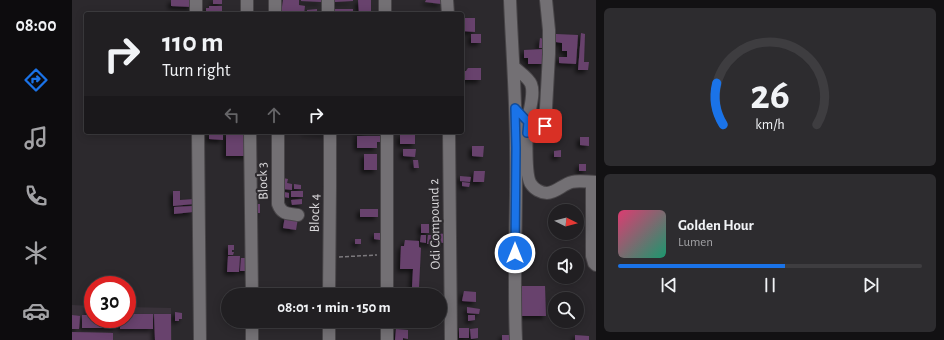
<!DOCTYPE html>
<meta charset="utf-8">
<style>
:root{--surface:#211f22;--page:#2d2c2f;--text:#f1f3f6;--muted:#a2a2a5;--line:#3e3d40;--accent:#1a73e8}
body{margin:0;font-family:"Alegreya Sans",sans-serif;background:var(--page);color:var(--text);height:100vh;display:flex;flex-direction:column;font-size:15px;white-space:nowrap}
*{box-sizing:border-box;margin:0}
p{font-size:13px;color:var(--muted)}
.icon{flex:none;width:22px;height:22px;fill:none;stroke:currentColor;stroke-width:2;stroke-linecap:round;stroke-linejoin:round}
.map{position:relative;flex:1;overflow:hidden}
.panel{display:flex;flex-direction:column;gap:8px;padding:8px;background:#121113;width:348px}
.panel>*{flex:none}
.top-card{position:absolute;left:12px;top:12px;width:380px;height:122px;border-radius:4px;box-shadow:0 2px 10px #0003,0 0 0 1px var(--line);background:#211f22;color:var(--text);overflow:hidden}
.needle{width:26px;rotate:96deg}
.controls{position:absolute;left:476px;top:204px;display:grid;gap:8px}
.controls a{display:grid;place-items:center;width:36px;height:36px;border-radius:50%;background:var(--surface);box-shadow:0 2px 10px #0003,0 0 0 1px var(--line);font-size:20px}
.speed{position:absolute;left:12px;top:276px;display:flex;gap:8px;font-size:20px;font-weight:700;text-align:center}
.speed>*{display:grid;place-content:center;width:52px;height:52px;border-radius:50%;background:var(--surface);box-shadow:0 2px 10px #0003,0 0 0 1px var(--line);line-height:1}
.speed .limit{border:6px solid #d22;background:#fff;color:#111}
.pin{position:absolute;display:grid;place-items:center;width:34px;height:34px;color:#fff;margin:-17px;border-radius:8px;box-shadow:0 2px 6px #0006}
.me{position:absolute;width:44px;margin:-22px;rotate:0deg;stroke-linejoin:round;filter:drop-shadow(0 0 3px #0008)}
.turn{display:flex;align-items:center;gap:14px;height:84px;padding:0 12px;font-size:18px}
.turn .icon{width:52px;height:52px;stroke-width:2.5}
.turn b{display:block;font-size:28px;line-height:34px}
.lanes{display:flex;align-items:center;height:38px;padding:0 12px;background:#0003;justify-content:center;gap:20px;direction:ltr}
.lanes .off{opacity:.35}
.panel .card{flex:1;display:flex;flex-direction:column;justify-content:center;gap:6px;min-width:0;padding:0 14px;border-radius:6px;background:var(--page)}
.panel .dial{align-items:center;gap:0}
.dial svg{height:104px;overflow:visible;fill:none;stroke:var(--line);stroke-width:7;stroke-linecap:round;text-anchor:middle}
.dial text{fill:var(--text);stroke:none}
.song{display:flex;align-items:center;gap:12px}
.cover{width:48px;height:48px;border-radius:6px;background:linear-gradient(135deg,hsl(340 70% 55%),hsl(160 70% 35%))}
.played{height:4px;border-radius:2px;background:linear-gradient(90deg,var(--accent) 55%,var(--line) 55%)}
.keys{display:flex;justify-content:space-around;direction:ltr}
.trip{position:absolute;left:149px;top:288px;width:226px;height:40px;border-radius:20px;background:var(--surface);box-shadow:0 2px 10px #0003,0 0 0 1px var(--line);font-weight:600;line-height:40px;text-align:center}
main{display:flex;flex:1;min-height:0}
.menu{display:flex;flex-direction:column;width:72px;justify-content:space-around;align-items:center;background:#0d0c0e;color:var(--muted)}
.menu .icon{width:28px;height:28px}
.menu .active{color:var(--accent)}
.menu b{font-size:18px;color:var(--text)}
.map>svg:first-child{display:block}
</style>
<main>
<nav class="menu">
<b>08:00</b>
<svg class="icon active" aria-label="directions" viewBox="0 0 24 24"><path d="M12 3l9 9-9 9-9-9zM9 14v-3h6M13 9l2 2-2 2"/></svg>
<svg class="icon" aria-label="music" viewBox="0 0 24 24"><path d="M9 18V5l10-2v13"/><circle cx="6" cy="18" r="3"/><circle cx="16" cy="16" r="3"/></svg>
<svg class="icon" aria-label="phone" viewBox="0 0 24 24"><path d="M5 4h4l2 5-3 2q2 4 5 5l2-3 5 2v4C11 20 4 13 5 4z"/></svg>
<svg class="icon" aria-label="climate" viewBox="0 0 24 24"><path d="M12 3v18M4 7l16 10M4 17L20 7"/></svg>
<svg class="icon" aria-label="car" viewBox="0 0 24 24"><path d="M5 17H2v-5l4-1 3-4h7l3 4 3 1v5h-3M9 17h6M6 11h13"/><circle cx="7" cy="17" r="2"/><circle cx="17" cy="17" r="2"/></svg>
</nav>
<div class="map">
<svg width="524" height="340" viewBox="0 0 524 340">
<defs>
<filter id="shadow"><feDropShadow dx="-3" dy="3" stdDeviation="2" flood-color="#0009"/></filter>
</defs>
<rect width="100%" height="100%" fill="#2c292d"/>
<!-- built -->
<path fill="#39323a" d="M0 305 21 306V319H55V307L99 308 100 340H0Z"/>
<!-- building -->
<path fill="#68426d" filter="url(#shadow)" d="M99 0H120V7L99 6Z
M141 0H150V4H141Z
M211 0H227V5L233 6 232 14H209Z
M229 0H249V2L229 1Z
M263 0H281V1L263 2Z
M286 0H299V14H287Z
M354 0H369V4L353 2Z
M137 6H150V14H134V8H137Z
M245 9V14H235V10Z
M259 9H281V14H259Z
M390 18H403V32L390 31Z
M509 33 513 34 512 62H517L516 70H506Z
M399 34H409V43H399Z
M484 34 506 35 504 64 487 63V57H495V51H490V43L484 42Z
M468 38 472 39 471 48H467Z
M472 49V64H456V58H452V50Z
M396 68H409V80H391V71H394Z
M137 132H151V140L137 139Z
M154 132H177V156H154Z
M232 132H255V134L232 133Z
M285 132H294V135H285Z
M328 134H343V144H328Z
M285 136H308V142H305V148H285Z
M508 137H517V146L508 145Z
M400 146H412L411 157 400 156Z
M331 149H344L343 157 331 156Z
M489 150V157H482V151Z
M292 154H305V170H292Z
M341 160H346L347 168H342Z
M507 164H514V171H507Z
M402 171H413L412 182H401Z
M388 176 399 177 398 182 388 181Z
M211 178 216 179 215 183 220 184V190L211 189Z
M390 182 398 183 397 187 390 186Z
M222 184 229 185V189H222Z
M101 191H108V200L122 199V204L101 206Z
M219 191H231V197H219Z
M212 192 217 193V198L212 197Z
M230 199V204L220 205 219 200Z
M181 204H188V213H182Z
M120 206 121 212 102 214V207Z
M288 209H306V217H288Z
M213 216 226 218 224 230 211 228Z
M362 219 368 220 367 224H362Z
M349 224H357V233H349Z
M302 233H309L308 240 302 239Z
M363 233 373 234 372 243 362 242Z
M349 235H354V243L348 242Z
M356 235H360L359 244H355Z
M283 239H289V244H283Z
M333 240 347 241V247L349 248 347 287H340L341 269H328L329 246H332Z
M156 245H162V250H160V252H162L161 255H156Z
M156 256H168L167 272H155Z
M169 258H177V271H168Z
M447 286H473L474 316H447Z
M323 287 329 288V294H323Z
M392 291 404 292V302L390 301Z
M357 292H368L367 295H357Z
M16 305H21V314H16Z
M395 307 408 309 407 314 395 313Z
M103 312 110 313V319H107V321H103Z
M55 314H81V329H48V319H55Z
M82 314H99V340H83Z
M0 315 8 316 7 329H0Z
M10 315H21V319H46V328H10Z
M396 315H403V320L396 321Z
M387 328H397V338H387Z
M406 328V338L399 339 398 329Z
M324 329 336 330V339L331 338V340H323Z
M0 332 41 333V340H0Z
M430 335H441V340H430Z
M503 335 517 336V340H503Z"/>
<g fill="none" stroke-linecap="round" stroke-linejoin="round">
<!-- minor casing -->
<g stroke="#484548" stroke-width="14">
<path id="minor" d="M124 0V14
M175 0V14
M203 0V14
M256 0V14
M313 0V14
M375 0 376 14
M438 0C440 50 444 99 444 149 445 212 441 276 444 340
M442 67C447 72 456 77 459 84 463 94 457 110 456 121 454 132 453 176 459 184 462 189 469 193 475 193 484 193 491 184 500 182 507 180 516 182 524 182
M126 132 128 340
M178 132 180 295
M206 132V204C210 215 216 213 226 215
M315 132V295
M377 132 379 340
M455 133 470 132 473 126 477 54V30L474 0
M520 182V256L522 263 524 265
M257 295 258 186V132
M180 321V340
M257 321V340
M315 340V321"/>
</g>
<!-- path -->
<path stroke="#7c797d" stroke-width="1.5" stroke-dasharray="4 2" stroke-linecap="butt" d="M267 257 305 255"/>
<!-- minor -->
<use href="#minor" stroke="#737074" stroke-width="12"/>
</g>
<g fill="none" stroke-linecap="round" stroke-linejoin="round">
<!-- route casing -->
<g stroke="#114b97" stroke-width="10">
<path id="route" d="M443 253 444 148 443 108 456 122 455 133 470 132 473 126"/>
</g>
<!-- route -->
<use href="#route" stroke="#1a73e8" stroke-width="7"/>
</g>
<g text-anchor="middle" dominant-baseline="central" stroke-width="4" stroke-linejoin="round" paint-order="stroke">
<!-- street labels -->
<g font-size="14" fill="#dad8db" stroke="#2c292d">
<text transform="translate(191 181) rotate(-92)">Block 3</text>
<text transform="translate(243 213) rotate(-89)">Block 4</text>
<text transform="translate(363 224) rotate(-91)">Odi Compound 2</text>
</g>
</g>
</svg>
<div class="controls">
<a><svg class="needle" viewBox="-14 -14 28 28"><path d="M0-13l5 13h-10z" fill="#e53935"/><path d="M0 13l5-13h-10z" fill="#a2a2a5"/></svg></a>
<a><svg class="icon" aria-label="sound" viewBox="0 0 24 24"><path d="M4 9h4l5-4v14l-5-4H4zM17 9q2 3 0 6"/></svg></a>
<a><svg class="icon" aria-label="search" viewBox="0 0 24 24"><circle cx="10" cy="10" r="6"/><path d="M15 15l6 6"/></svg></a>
</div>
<div class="speed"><div class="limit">30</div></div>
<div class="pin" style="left:473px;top:126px;background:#d93025"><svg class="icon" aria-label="arrive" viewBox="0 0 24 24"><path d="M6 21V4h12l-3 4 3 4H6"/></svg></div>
<svg class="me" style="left:443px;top:253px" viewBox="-20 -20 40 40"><circle r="17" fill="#1a73e8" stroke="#fff" stroke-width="3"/><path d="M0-11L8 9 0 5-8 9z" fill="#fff"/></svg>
<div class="trip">08:01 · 1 min · 150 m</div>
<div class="top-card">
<div class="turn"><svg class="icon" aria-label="right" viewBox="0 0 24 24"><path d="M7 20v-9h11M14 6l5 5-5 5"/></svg><div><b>110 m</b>Turn right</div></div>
<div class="lanes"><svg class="icon off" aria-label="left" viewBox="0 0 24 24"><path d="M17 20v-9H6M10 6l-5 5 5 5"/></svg><svg class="icon off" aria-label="ahead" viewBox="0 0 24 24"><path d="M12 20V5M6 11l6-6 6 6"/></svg><svg class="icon" aria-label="right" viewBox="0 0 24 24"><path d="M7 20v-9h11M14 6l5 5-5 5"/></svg></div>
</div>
</div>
<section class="panel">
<div class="card dial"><svg viewBox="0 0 100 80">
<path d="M14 69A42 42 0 1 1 86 69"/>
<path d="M14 69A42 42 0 0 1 9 37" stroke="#1a73e8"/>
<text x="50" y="56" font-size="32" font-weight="700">26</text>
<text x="50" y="72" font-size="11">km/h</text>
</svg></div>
<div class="card">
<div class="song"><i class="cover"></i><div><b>Golden Hour</b><p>Lumen</p></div></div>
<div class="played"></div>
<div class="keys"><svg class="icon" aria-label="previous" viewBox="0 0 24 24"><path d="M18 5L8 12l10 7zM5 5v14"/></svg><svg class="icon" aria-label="pause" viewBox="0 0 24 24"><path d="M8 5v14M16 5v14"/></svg><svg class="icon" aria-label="next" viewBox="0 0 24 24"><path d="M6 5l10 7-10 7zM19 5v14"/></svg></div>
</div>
</section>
</main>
